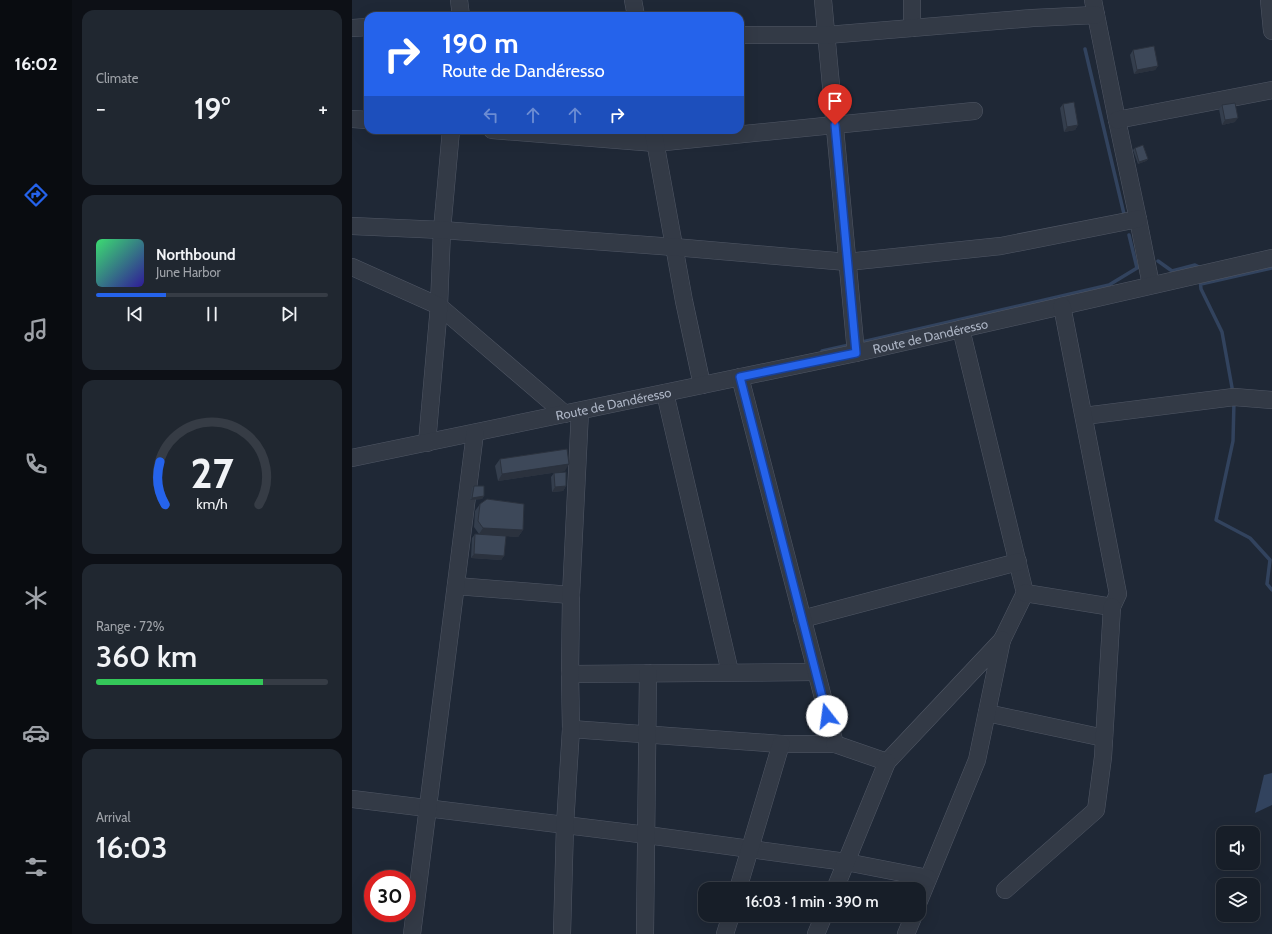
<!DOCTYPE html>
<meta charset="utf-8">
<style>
:root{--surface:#171e28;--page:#202730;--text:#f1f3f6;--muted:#9ea2a8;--line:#363c45;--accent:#2563eb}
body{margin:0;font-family:Cabin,sans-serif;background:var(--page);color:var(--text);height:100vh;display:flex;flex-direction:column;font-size:15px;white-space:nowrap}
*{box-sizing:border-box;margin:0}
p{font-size:13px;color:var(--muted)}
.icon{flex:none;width:22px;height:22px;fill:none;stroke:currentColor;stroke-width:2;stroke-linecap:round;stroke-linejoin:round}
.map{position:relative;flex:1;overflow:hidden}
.side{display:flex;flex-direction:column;gap:10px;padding:10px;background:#0d1016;width:280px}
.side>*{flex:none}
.hud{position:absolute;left:12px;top:12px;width:380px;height:122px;border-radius:12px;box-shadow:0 4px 16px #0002,0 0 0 1px var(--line);background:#2563eb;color:#fff;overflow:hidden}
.fabs{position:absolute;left:864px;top:826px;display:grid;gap:8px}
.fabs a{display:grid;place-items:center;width:44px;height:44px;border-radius:8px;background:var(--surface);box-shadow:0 4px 16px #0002,0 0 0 1px var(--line);font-size:20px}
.speed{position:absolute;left:12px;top:870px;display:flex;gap:8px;font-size:20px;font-weight:700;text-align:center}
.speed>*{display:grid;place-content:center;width:52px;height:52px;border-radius:50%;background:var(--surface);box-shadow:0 4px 16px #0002,0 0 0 1px var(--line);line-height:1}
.speed .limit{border:6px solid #d22;background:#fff;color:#111}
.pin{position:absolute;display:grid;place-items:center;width:34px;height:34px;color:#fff;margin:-41px -17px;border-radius:50% 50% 50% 0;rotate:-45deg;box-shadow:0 0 4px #0007}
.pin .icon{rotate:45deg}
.me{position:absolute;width:44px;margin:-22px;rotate:345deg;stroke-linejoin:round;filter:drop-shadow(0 0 3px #0008)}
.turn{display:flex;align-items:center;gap:14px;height:84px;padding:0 12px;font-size:18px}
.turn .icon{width:52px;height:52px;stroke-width:2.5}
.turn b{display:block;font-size:28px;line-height:34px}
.lanes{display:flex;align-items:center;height:38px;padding:0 12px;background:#0003;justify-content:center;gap:20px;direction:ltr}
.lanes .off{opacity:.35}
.big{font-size:30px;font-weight:600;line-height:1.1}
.side .card{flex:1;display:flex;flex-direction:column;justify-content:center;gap:6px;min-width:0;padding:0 14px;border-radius:12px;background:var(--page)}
.side .dial{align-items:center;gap:0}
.dial svg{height:104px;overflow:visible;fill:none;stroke:var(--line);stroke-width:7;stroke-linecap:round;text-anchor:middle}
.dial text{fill:var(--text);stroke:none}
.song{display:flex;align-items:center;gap:12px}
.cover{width:48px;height:48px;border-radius:6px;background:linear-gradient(135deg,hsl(140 70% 55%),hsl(250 70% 35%))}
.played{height:4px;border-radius:2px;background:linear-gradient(90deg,var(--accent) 30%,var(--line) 30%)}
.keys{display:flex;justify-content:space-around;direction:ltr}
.heat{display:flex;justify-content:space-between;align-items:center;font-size:22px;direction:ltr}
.charge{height:6px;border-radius:3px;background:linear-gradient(90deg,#34c759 72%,var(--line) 0)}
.trip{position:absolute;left:346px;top:882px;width:228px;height:40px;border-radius:12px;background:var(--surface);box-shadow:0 4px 16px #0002,0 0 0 1px var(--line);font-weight:600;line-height:40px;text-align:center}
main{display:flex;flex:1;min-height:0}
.tab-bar{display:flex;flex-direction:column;width:72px;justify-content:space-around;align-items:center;background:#090c10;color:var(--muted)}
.tab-bar .icon{width:28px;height:28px}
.tab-bar .current{color:var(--accent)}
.tab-bar b{font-size:18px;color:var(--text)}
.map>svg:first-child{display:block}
</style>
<main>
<nav class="tab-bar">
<b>16:02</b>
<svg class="icon current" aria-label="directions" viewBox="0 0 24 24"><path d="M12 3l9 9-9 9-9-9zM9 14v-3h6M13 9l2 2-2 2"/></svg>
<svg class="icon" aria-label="music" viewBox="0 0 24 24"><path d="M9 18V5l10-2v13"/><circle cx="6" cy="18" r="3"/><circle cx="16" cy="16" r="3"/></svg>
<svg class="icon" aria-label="phone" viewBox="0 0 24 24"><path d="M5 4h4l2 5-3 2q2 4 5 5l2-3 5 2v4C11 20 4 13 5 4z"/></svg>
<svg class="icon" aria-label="climate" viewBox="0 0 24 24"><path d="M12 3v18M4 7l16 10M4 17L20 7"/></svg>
<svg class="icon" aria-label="car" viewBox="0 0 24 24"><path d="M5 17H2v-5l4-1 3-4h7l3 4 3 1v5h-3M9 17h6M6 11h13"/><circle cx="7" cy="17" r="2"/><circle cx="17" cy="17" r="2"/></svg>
<svg class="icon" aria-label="filters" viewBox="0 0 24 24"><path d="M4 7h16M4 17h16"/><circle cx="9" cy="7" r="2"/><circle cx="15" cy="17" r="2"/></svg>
</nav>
<section class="side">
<div class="card"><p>Climate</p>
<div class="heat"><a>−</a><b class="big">19°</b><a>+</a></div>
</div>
<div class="card">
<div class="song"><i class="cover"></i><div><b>Northbound</b><p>June Harbor</p></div></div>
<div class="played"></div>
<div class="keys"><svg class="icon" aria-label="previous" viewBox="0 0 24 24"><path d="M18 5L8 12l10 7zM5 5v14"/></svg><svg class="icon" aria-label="pause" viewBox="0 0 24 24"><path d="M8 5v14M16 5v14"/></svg><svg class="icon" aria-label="next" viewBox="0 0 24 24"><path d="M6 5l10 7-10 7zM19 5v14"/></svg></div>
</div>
<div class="card dial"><svg viewBox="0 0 100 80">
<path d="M14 69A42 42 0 1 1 86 69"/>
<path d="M14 69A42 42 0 0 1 10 36" stroke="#2563eb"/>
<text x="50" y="56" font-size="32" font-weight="700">27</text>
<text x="50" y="72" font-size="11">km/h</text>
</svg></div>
<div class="card"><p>Range · 72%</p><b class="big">360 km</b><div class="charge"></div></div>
<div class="card"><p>Arrival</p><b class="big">16:03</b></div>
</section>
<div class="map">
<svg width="920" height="934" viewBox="0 0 920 934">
<rect width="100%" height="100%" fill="#1f2836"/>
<!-- water -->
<path fill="#32435e" d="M920 773V805L903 813 912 775Z"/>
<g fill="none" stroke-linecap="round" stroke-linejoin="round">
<!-- stream -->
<path stroke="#32435e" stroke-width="3.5" d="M733 49 772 214
M777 235 785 268
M806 261 820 271 843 265 847 267
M848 279 849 289 870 332 881 393
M849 284 920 268
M510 342 757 285 790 265
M470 351 497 345
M882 401 881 441 864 520 898 538 918 560 915 584 920 590"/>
<!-- minor casing -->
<g stroke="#505765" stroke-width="18">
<g id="minor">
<path d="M107 0 109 16"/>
<path d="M281 0 284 16"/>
<path d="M471 0 504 353"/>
<path d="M560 0V28"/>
<path d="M741 0 765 120 786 219 799 285"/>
<path d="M917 0 920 31"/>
<path d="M0 28 16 27"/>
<path d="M388 35H475L681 18 744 15"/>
<path d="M0 119 16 120"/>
<path d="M765 120 920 90"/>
<path d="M99 130 90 230 87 306 213 414"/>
<path d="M140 130 303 143 622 111"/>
<path d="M301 130 332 301 350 385"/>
<path d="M0 226 90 230 322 247 495 262 649 246 786 219"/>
<path d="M0 267 87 306 75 443"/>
<path d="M609 329 673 593 650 640"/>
<path d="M313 393 378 672"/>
<path d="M732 416 882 397 920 400"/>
<path id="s1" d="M0 458 504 353 920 258"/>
<path d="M104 586 219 595"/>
<path d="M673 593 760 607 766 594 710 306"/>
<path d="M450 619 666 562"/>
<path d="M218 674 464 672"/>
<path d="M635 713 752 738"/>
<path d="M219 729 429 744H483L388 377"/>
<path d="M483 744 535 762 650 640 625 760 567 901"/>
<path d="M0 799 295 835 494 862 576 878"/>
<path d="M386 889 429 744"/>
<path d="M483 889 535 762"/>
<path d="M653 890 744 810 751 757 760 607"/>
<path d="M60 934 123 433"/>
<path d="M210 934 213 825 219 729 218 674 219 595 228 411"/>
<path d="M293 934 296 673"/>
<path d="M373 934 379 915"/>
<path d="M464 934 472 915"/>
<path d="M554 934 562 915"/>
</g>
</g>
<!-- minor -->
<use href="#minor" stroke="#333a46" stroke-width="17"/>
</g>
<!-- wall -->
<path fill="#343e4d" d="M781 50 806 66 803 70 782 74 778 55Z
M711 104 726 125 723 130 712 132 708 108Z
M870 105 883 122 870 125 867 109Z
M783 148 796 159 794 161 786 164 781 150Z
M148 459 213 471 146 481 143 466Z
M202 473 214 486 211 491 200 492 199 477Z
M122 486 132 496 130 499 118 500 120 488Z
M128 504 171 530 166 537 154 536 152 556 149 560 119 558 120 538 123 534H127L122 527 123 511Z"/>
<!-- shaded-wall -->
<path fill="#2b323e" d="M806 66 803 70 782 74 785 70Z
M886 118 883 122 870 125 873 120Z
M726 125 723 130 712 132 715 127Z
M796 159 794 161 786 164 787 162Z
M217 464 213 471 146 481 150 474Z
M214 486 211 491 200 492 203 487Z
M132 496 130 499 118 500 120 498Z
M131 528 171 530 166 537 127 534Z
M122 554 152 556 149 560 119 558Z"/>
<!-- building -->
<path fill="#3d4859" stroke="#2b323e" d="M802 46 806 66 785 70 781 50Z
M722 102 726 125 715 127 711 104Z
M883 103 886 118 873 120 870 105Z
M791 145 796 159 787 162 783 148Z
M215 449 217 464 150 474 148 459Z
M214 472V486L203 487 202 473Z
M122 486H132V496L120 498Z
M135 499 172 504 171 530 131 528 126 521 128 504Z
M123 534 154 536 152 556 122 554Z"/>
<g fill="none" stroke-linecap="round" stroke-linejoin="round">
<!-- route casing -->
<g stroke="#184099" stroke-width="10">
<path id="route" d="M475 716 388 377 504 353 483 125"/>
</g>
<!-- route -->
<use href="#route" stroke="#2563eb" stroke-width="7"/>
</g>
<g text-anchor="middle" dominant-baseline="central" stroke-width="4" stroke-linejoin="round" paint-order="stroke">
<!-- street labels -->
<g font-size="13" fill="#acb4c4" stroke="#181f2b">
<text stroke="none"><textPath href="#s1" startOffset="591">Route de Dandéresso</textPath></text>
<text stroke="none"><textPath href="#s1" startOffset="267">Route de Dandéresso</textPath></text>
</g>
</g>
</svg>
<div class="fabs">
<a><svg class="icon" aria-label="sound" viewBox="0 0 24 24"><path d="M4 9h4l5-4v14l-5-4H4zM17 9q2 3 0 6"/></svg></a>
<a><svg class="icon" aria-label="layers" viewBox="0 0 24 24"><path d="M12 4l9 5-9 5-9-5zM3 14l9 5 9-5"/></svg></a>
</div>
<div class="speed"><div class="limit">30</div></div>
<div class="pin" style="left:483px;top:125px;background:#d93025"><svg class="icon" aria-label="arrive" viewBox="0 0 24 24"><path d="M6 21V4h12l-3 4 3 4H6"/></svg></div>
<svg class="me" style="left:475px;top:716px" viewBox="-20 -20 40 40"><circle r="19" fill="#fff"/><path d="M0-13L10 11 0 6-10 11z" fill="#2563eb"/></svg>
<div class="trip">16:03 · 1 min · 390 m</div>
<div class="hud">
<div class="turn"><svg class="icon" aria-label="right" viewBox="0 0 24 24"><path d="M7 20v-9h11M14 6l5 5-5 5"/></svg><div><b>190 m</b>Route de Dandéresso</div></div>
<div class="lanes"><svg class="icon off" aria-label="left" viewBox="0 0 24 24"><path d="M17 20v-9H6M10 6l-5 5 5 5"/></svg><svg class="icon off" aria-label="ahead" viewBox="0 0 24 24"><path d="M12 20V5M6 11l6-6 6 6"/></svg><svg class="icon off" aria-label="ahead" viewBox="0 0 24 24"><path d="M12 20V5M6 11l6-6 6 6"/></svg><svg class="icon" aria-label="right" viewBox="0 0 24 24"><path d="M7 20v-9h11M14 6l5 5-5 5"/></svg></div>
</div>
</div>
</main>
